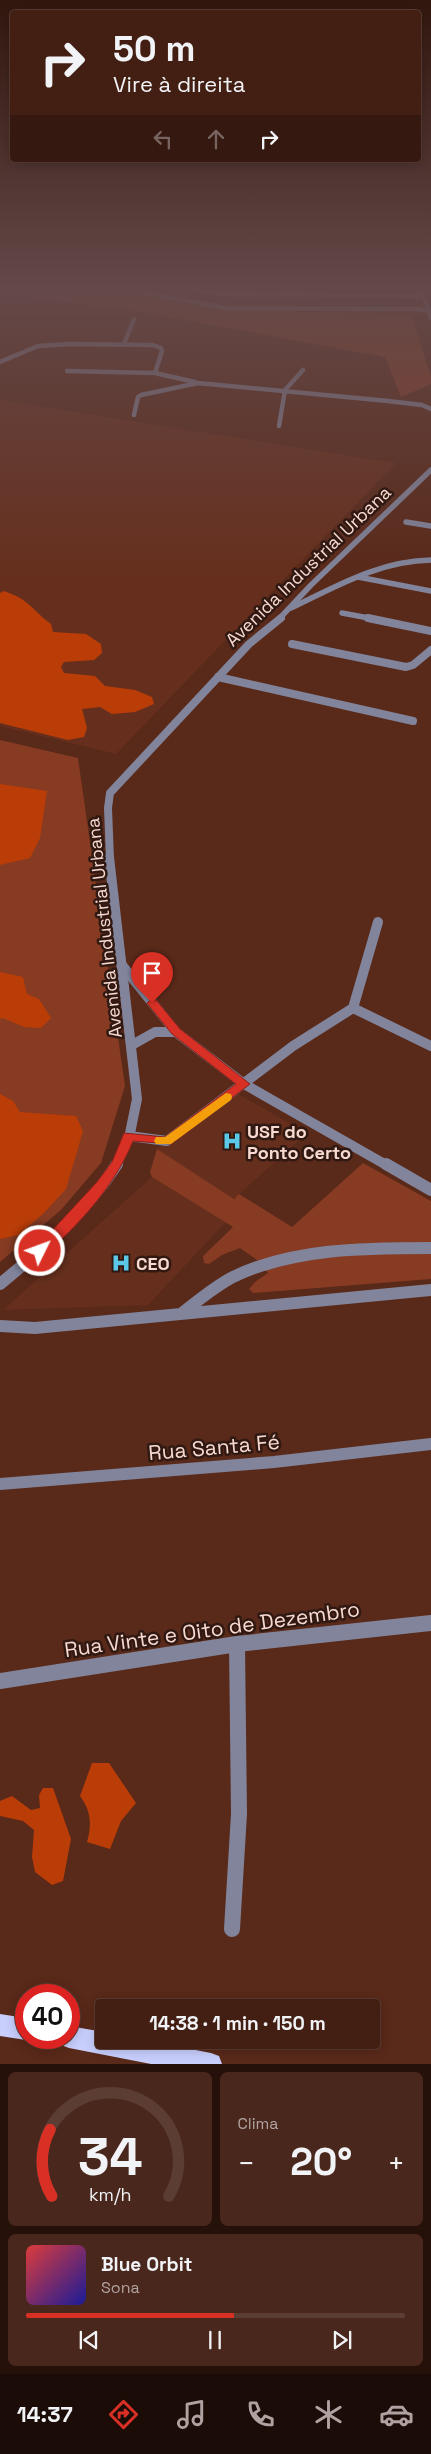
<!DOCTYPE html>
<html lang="pt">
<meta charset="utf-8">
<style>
:root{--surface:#431f13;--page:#4a271c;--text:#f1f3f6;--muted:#afa2a0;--line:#5b3d33;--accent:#d93025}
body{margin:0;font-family:"Space Grotesk",sans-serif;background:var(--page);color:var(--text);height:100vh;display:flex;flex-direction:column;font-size:19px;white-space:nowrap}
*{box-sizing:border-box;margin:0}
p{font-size:16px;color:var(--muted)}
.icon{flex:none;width:28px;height:28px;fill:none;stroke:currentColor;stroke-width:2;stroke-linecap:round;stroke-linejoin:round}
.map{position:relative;height:2064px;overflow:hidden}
.side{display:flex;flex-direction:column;gap:8px;padding:8px;background:#25110a;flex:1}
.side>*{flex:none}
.hud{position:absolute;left:10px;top:10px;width:411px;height:152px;border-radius:5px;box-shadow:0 2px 12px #0003,0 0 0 1px var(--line);background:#431f13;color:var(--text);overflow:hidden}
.speed{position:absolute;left:15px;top:1984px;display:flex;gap:10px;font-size:25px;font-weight:700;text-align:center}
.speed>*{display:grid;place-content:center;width:65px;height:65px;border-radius:50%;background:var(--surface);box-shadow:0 2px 12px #0003,0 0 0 1px var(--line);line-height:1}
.speed .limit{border:8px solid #d22;background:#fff;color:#111}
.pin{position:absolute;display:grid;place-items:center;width:42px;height:42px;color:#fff;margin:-51px -21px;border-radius:50% 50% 50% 0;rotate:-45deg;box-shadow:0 0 5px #0007}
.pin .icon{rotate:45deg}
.me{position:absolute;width:55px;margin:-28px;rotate:48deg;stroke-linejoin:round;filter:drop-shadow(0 0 4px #0008)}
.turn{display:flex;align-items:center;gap:18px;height:105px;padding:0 20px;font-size:22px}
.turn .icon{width:65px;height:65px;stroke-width:2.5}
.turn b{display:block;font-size:35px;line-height:42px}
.lanes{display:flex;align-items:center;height:48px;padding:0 20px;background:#0003;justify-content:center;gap:25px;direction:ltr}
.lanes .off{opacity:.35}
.big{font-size:38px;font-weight:800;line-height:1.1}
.side .card{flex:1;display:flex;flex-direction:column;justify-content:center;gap:8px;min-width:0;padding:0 18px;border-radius:8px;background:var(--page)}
.side .dial{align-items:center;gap:0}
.dial svg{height:130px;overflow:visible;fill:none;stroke:var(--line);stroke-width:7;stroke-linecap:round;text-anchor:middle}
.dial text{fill:var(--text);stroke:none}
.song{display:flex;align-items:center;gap:15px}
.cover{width:60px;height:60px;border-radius:8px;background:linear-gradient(135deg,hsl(0 70% 55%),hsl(240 70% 35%))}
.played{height:5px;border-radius:2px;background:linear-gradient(90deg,var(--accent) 55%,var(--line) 55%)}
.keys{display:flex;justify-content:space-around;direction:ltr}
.heat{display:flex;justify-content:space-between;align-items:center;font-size:28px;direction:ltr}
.side .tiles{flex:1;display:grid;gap:8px;grid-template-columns:1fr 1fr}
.card:last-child{grid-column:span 2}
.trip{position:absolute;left:95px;top:1999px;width:285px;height:50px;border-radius:5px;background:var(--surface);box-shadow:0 2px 12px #0003,0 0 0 1px var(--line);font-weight:800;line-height:50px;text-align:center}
.menu{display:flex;height:80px;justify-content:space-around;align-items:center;background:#1b0c08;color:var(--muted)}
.menu .icon{width:35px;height:35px}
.menu .selected{color:var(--accent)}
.menu b{font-size:22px;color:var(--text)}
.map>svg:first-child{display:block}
</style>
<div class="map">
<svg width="431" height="2064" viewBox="0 0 431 2064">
<rect width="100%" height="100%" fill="#592919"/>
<!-- built -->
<path fill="#662f1d" d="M0 400 396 463 116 754 0 726Z
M229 1089 307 1133 234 1199 157 1149Z
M152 1177 226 1222 148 1305 3 1310Z"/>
<!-- green -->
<path fill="#863b22" d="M0 287H103L217 310 411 314 431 377V384L401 397 385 357 141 312 0 293Z
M0 740 78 758 125 1086 101 1163 61 1210 0 1262Z
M157 1149 234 1199 239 1194 292 1227 363 1163 431 1201V1279L253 1293 249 1289 255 1282 268 1273 257 1260 240 1248 222 1255 209 1264 204 1263 203 1256 233 1227 152 1177 150 1172Z"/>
<!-- forest -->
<path fill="#ba3d07" d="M4 591C30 600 31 609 51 624L53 632 86 634 101 644 102 653 94 660 64 662 61 667 64 673 95 676 105 686 135 690 152 697 154 704 135 712 112 714 100 707 82 709 87 728 84 737 68 740 0 723V593Z
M0 784 47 791 40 838 30 858 0 865Z
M0 972 23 977 27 994 39 999 51 1018 41 1028 24 1027 3 1018 0 1019Z
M0 1094 13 1101 20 1112 76 1116 83 1131 66 1189 44 1213 18 1235 0 1239Z
M92 1763H109L136 1803 121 1821 110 1849 87 1842C92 1824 91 1811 80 1796Z
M43 1788H53L71 1839 63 1881 52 1885 35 1872 32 1857 34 1830 23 1821 0 1816V1801L12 1796 31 1810 40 1808 39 1795Z"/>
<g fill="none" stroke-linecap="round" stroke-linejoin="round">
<!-- minor-far5 -->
<path stroke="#81849b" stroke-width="4.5" d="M115 287 225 308 416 309 428 311
M184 287 223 294 424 296
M278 287 296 291
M124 344 134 319
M0 362 38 346 69 344 153 345 161 348 162 351 155 373
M67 371 155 373 195 382
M134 415 138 397 141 395 198 383 388 401 422 405 431 409
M279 426 285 390 303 370"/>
<!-- minor-far4 -->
<path stroke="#81849b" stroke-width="5.5" d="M406 522 431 526
M358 577 431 591
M291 608C337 586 379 561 431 560
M342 613 374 619"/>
<!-- minor-far3 -->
<path stroke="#81849b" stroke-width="8" d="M368 618 431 631
M292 644 406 667 413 665 431 650
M218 677 413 721"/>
<!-- minor-far2 -->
<path stroke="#81849b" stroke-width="10" d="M121 964 176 1032 244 1084 388 1166
M353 1008 431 1046
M132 1045 155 1032H176
M129 1136 167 1141 293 1046 353 1008 378 922"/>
<!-- minor-far1 -->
<path stroke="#81849b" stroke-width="12" d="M386 1164 431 1190
M181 1314C197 1301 213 1288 231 1278 291 1248 365 1248 431 1248
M0 1326 35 1328 431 1290
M0 1484 274 1462 431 1444"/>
<!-- minor -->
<path stroke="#81849b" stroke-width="16" d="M0 1681 237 1644 431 1623
M232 1929 239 1814 237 1644"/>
<!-- tertiary-far4 -->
<path stroke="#81849b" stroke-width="4.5" d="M421 287 431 318"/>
<!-- tertiary-far3 -->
<path stroke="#81849b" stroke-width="5.5" d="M279 619 311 585 431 470"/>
<!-- tertiary-far2 -->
<path stroke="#81849b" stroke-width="8" d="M110 859 108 808 110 793 249 644 281 618"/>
<!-- tertiary-far1 -->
<path stroke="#81849b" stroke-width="10" d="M109 857 137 1099 129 1138 116 1166"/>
<!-- tertiary -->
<path stroke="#81849b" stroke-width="12" d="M0 1284C44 1248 86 1212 117 1164"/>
<!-- primary -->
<path fill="#c8cffd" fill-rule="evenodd" d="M0 2014 26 2018V2038H33L26 2040 0 2036Z
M69 2026 104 2032V2040H144L211 2053 219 2056 222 2064H151L69 2048 61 2045 58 2038H69Z"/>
</g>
<!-- sky -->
<linearGradient id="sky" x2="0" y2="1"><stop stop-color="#31170e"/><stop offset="0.5" stop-color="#644949"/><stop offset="1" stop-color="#644949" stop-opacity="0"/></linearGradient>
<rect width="431" height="576" fill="url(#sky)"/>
<!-- route -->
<path fill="#d93025" stroke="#8d1f18" d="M152 999 156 1000 180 1029 250 1084 171 1144 133 1141C115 1185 80 1224 44 1255H35L33 1251 97 1182 112 1162 124 1133 165 1137 236 1084 172 1034 147 1003Z"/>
<!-- slow -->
<path fill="#f59e0b" d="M226 1093 231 1094 232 1097 231 1100 171 1144H156L154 1141 156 1137H165Z"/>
<!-- icons -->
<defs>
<g id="hospital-bare" transform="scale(1.5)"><path d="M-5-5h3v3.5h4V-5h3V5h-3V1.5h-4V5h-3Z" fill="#5ac8e6" stroke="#2f1912" stroke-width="2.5" paint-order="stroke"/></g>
</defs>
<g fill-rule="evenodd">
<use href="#hospital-bare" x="232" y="1141"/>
<use href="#hospital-bare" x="121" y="1263"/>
</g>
<g text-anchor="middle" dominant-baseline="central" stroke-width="5" stroke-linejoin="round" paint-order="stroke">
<!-- street labels -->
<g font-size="18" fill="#f8d9cf" stroke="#2f1912">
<text transform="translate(308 566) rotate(-44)">Avenida Industrial Urbana</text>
<text transform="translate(104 928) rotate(-96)">Avenida Industrial Urbana</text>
</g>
<!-- poi labels -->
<g font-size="18" font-weight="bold" fill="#f8d9cf" stroke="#2f1912" text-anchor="start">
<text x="247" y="1131">USF do<tspan x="247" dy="21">Ponto Certo</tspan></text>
<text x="136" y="1263">CEO</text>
</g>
<!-- near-street labels -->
<g font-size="21" fill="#f8d9cf" stroke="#2f1912">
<text transform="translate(214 1447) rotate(-5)">Rua Santa Fé</text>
<text transform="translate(212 1629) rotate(-8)">Rua Vinte e Oito de Dezembro</text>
</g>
</g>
</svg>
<div class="speed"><div class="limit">40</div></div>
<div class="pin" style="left:152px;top:1003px;background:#d93025"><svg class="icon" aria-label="arrive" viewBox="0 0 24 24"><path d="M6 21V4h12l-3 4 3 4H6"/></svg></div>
<svg class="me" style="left:40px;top:1251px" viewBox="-20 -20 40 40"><circle r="17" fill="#d93025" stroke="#fff" stroke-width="3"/><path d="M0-11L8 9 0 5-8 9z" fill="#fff"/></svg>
<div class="trip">14:38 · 1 min · 150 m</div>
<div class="hud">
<div class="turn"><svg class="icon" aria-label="right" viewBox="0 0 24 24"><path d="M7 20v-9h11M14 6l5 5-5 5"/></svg><div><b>50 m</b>Vire à direita</div></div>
<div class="lanes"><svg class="icon off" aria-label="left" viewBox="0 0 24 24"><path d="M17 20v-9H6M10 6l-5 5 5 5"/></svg><svg class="icon off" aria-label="ahead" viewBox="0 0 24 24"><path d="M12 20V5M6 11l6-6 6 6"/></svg><svg class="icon" aria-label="right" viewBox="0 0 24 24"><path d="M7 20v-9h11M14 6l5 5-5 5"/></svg></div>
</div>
</div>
<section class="side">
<div class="tiles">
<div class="card dial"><svg viewBox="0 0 100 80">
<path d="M14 69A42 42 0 1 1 86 69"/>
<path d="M14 69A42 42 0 0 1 13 28" stroke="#d93025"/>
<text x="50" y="56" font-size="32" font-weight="700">34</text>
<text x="50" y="72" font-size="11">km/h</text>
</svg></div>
<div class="card"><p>Clima</p>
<div class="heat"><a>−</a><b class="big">20°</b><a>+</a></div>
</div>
<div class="card">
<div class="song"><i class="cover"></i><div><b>Blue Orbit</b><p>Sona</p></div></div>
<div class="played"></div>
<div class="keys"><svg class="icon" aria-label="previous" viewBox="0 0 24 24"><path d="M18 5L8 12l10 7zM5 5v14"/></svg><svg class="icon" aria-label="pause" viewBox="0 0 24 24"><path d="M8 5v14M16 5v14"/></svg><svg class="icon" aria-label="next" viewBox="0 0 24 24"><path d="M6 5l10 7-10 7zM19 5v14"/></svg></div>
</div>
</div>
</section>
<nav class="menu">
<b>14:37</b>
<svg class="icon selected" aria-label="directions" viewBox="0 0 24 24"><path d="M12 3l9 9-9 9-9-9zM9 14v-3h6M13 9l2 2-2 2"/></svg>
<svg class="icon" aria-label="music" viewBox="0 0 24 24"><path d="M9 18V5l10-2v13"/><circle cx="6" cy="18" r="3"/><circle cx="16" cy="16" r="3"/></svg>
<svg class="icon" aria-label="phone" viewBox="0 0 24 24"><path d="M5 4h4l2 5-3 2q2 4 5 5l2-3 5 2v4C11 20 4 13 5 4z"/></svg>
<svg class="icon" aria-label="climate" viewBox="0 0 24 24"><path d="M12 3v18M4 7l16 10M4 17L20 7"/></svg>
<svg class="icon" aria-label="car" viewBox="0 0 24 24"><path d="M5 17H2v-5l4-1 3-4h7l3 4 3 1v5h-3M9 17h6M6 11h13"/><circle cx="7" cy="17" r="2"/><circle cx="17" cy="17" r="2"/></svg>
</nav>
